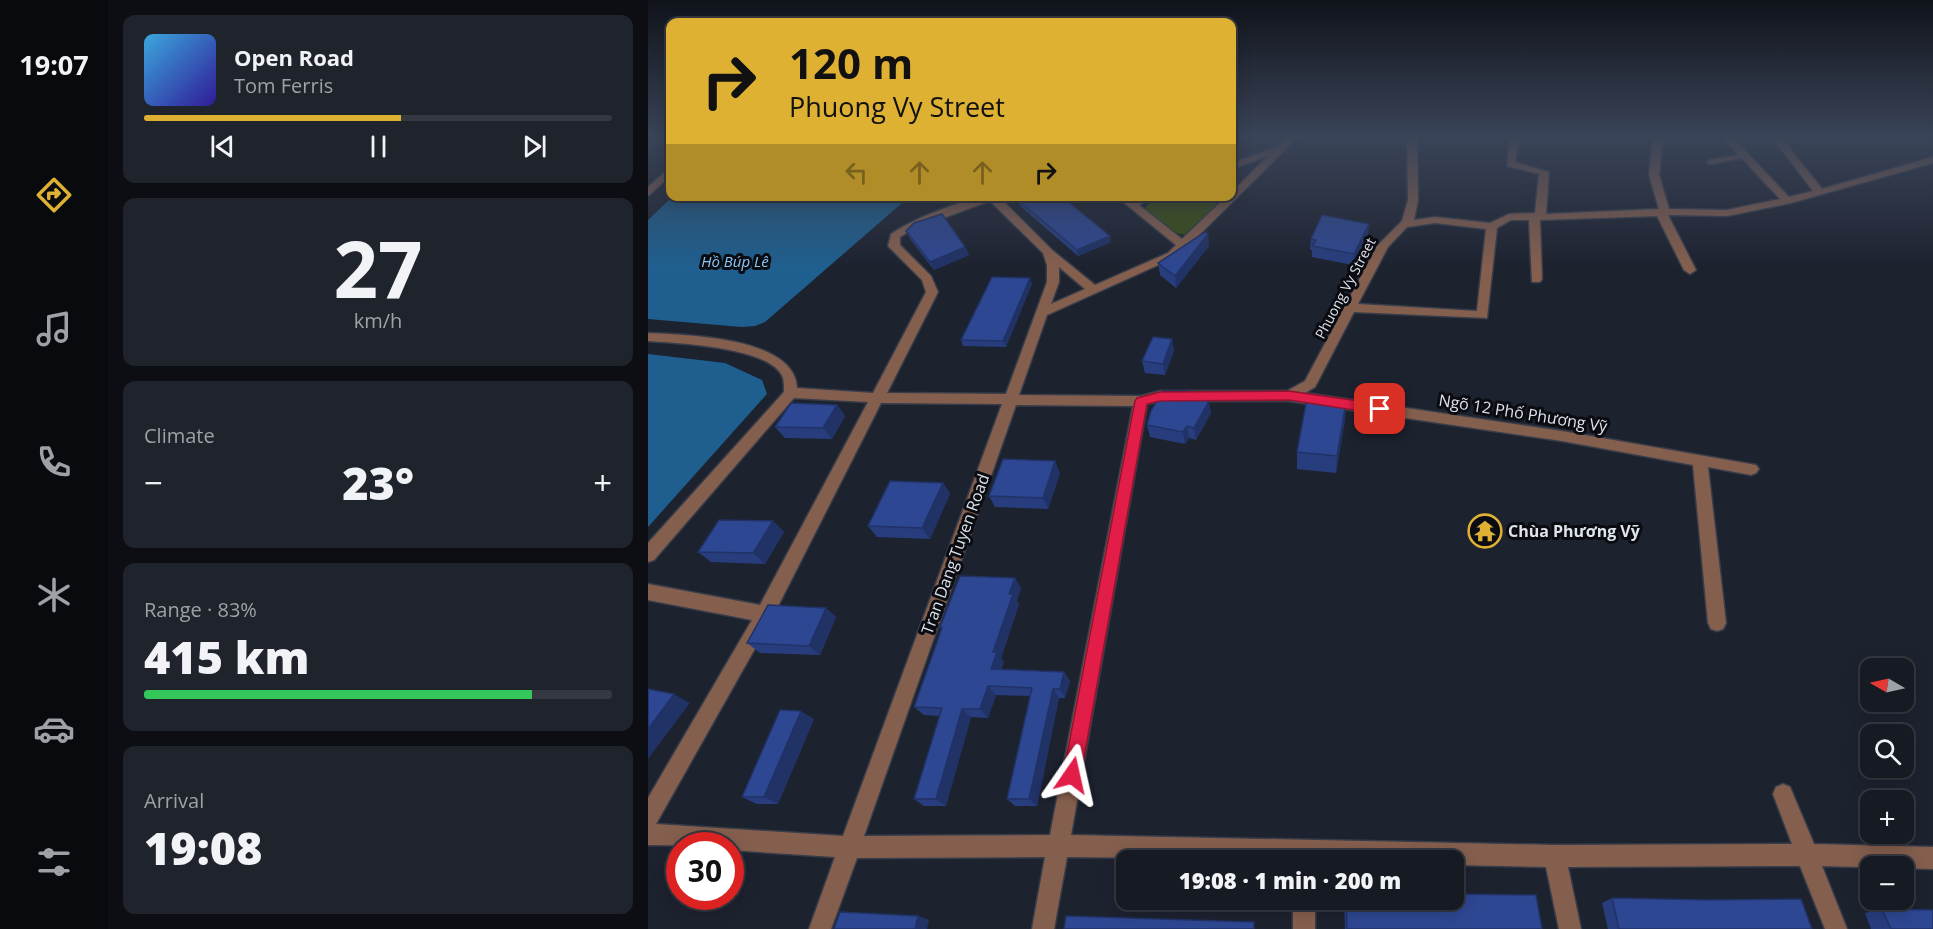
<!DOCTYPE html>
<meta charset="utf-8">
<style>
:root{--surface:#161a23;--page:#1f232b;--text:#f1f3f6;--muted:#9ea1a6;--line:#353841;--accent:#deb133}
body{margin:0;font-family:"Open Sans",sans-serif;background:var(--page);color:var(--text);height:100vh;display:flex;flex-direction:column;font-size:22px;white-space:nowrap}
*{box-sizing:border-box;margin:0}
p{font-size:20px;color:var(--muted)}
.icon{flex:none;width:33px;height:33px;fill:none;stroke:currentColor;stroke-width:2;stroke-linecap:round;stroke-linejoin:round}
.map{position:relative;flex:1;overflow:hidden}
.drawer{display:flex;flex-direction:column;gap:15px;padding:15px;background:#0c0e13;width:540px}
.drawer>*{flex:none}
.hud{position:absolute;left:18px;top:18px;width:570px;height:183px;border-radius:12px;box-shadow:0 3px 15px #0003,0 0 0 2px var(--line);background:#deb133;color:#111;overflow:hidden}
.needle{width:39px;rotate:279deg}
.buttons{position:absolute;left:1212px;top:658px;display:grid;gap:12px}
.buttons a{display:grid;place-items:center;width:54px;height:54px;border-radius:12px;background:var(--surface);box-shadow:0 3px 15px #0003,0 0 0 2px var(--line);font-size:30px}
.speed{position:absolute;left:18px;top:832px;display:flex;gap:12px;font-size:30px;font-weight:700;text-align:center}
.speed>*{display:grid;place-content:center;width:78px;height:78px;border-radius:50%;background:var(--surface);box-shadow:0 3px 15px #0003,0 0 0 2px var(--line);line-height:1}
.speed .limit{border:9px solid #d22;background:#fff;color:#111}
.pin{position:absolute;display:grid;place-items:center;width:51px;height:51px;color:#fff;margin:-26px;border-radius:12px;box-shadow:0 3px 9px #0006}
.me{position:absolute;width:66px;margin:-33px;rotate:11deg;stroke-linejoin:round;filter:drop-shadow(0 0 4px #0008)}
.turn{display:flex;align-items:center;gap:21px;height:126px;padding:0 24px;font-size:27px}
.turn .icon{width:78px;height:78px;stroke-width:2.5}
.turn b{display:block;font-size:42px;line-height:51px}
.lanes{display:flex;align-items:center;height:57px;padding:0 24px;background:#0003;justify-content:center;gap:30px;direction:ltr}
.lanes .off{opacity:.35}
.big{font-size:45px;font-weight:800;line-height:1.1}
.drawer .tile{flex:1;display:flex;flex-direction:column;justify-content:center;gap:9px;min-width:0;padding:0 21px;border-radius:12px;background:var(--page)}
.drawer .dial{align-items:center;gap:0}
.dial b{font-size:78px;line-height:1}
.song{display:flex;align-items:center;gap:18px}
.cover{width:72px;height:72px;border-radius:9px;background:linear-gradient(135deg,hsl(200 70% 55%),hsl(250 70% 35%))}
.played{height:6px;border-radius:3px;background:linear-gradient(90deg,var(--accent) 55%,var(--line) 55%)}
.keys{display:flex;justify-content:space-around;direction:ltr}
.heat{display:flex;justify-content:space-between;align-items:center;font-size:33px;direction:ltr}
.charge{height:9px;border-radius:4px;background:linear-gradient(90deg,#34c759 83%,var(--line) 0)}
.trip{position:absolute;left:468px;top:850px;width:348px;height:60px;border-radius:12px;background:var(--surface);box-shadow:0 3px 15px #0003,0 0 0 2px var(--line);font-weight:800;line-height:60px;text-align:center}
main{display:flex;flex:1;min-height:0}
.tabs{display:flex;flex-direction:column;width:108px;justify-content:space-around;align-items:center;background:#090a0e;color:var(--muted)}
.tabs .icon{width:42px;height:42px}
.tabs .selected{color:var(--accent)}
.tabs b{font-size:27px;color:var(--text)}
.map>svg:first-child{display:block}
</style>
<main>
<nav class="tabs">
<b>19:07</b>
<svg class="icon selected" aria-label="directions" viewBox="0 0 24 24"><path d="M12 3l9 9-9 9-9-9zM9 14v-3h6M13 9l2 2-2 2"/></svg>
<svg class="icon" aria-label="music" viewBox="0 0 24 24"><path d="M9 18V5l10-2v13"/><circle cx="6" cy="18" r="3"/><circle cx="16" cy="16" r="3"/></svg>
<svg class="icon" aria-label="phone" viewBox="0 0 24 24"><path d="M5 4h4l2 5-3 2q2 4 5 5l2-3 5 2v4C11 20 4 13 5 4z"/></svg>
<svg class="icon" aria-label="climate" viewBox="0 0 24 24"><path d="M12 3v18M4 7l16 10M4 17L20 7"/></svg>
<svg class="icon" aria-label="car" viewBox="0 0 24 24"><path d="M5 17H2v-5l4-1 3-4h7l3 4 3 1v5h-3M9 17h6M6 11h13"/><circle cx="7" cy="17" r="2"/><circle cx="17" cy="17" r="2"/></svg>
<svg class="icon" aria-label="filters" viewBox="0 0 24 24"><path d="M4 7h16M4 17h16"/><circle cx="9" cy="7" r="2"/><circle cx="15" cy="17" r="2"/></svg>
</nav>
<section class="drawer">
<div class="tile">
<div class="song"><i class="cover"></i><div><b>Open Road</b><p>Tom Ferris</p></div></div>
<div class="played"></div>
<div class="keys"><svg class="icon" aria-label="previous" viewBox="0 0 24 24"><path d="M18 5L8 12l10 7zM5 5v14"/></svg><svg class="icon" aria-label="pause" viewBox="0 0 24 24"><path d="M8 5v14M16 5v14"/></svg><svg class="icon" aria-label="next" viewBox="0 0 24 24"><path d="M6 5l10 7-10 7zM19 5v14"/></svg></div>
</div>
<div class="tile dial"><b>27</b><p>km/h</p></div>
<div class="tile"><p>Climate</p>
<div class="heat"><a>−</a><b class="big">23°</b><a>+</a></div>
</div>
<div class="tile"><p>Range · 83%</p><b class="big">415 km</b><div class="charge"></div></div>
<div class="tile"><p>Arrival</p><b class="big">19:08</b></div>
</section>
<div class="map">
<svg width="1285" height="929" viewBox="0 0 1285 929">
<rect width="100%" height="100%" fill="#1d222f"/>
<!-- green -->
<path fill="#3a4f11" d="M518 197H579L541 234C526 238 508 218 496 210L500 204Z"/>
<!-- water -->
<path fill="#1f5f8f" d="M24 197V196L261 197 117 322 107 326 94 327 0 319V220Z
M0 354 77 363 114 380 119 394 0 527Z"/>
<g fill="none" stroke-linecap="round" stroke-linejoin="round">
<!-- service casing -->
<g stroke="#383d49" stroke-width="4">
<path id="service" d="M1097 154 1099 155V157L1062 164 1059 162 1062 160Z"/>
</g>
<!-- minor casing -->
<g stroke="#383d49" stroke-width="3">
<path id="minor" d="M640 137H650L541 245 540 248 528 257 399 315 371 395 493 396 512 391H639L657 381 729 246 754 221 760 200 759 137H769L770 200 766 220 787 217 842 223 861 214 887 213 891 174 859 166 862 137H872L867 162 901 172 898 214 1011 209 1001 175 1005 137H1015L1011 175 1021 209 1079 210 1132 199 1074 137H1084L1141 197 1165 191 1124 137H1133L1174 189 1285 157V163L1143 203 1079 216 1020 215 1048 270 1042 274 1036 270 1009 216 892 220 894 279 892 282H884L881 220H863L849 228 839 318 706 312 667 387 657 393 914 431 1108 465 1111 469 1108 473 1103 475 1060 467 1078 623 1075 629 1069 631 1063 629 1060 623 1045 465 914 441 641 401H512L499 404 423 835 907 845 1144 844 1125 794 1128 787 1135 784 1142 787 1166 844 1285 847V869L1174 866 1199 929H1177L1152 866 920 867 933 929H911L898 867 806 865V861L419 857 406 929H384L397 857 209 858 183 929H161L187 857 82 850V846L0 845V798L104 620 0 600V584L112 605 220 402 146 398 6 560 0 562V543L136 392C136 388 136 382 135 378 125 347 28 343 0 341V333C39 335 147 337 149 388L225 393 278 292 274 280 240 246 243 234C267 218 321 196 350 196L404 250 447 285 520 253 528 245 468 196H480L484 200 493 196H508L491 205 534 239 579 196H584V192L620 156 584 169V163L631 146ZM342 201 395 253 399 265V282L358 394 239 393 290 292 283 276 252 245V237L265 229ZM787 223 838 229 829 311 710 304 740 247 759 227ZM411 267 437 289 403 304 411 282ZM233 403 354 404 195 836 8 824 123 620ZM368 405 485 406 402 835 216 836Z
M22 168V176L0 196V187Z
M645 900H667V929H645Z"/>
</g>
<!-- service -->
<use href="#service" fill="#855f4e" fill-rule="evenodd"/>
<!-- minor -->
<use href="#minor" fill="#855f4e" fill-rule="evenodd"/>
</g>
<!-- wall -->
<path fill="#283d7e" d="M370 200 463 242 430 256 372 206Z
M258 231 317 247 321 255 286 270 262 239Z
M560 234 561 246 528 288 512 275 510 263Z
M720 235 705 265 664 257V250H662L663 239Z
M384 284 358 347 315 346 313 340Z
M524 339 526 351 517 375 497 373 494 361Z
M541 391 542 396 563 413 548 440 541 438 537 444 502 437 499 425Z
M698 402 697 419 688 473 649 469V452Z
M189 405 197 416 184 439 137 438 127 427Z
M412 473 400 509 347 507 341 496Z
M295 483 302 494 282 539 229 537 220 526Z
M125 521 136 532 117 564 63 562 50 552Z
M367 578 373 588 369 601 371 604 353 658 356 662 353 669 416 672 422 681 417 698H411L389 806H367L359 799 382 696 348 695 340 718 323 717 298 806H276L266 799 292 716 276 715 266 707 293 629 292 627Z
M178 608 188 617 172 655 112 653 99 643Z
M166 719 130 804H109L94 797Z
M964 898 1164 929H960L954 903Z
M696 900H806L894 929H697Z
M1234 909 1285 929H1223L1217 913Z"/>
<!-- shaded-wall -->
<path fill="#203266" d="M721 224 720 235 705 265 706 254Z
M560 234 561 246 528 288 527 276Z
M462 236 463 242 430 256 429 250Z
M317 247 321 255 286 270 282 262Z
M382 278 384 284 358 347 355 341Z
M524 339 526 351 517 375 515 364Z
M561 401 563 413 548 440 546 428Z
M698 402 697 419 688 473 689 456Z
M189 405 197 416 184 439 175 428Z
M539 426 541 438 537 444 535 432Z
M407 461 412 473 400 509 395 498Z
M295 483 302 494 282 539 274 528Z
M125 521 136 532 117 564 105 553Z
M367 578 373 588 369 601 371 604 353 658 356 662 351 678 343 669 345 652 361 594Z
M178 608 188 617 172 655 161 646Z
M416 672 422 681 417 698 412 689Z
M340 686 348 695 340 718 332 709Z
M405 689 411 698 389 806 381 799Z
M26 694 42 703 0 759V729Z
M314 709 323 717 298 806 288 799Z
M153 711 166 719 130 804 116 797Z
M270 916 281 920 279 929H267Z"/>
<!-- building -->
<path fill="#2e4792" stroke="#203266" stroke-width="1.5" d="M378 196H413L462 236 429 250 370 200Z
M294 214 317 247 282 262 258 231 266 223Z
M674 215 721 224 706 254 664 246 668 240 663 239Z
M557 232 560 234 527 276 510 263Z
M344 277 382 278 355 341 313 340Z
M505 337 524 339 515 364 494 361Z
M515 391H541L539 396 561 401 546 428 539 426 535 432 499 425 503 411Z
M659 398 698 402 689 456 649 452Z
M143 403 189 405 175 428 127 427Z
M355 459 407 461 395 498 341 496Z
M242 481 295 483 274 528 220 526Z
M71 520 125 521 105 553 50 552Z
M312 576 367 578 361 594H365L345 652H349L343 669 416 672 412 689H405L381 799H359L384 688 340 686 332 709H314L288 799H266L294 708 266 707 294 628 292 627Z
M120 605 178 608 161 646 99 643Z
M0 689 26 694 0 729Z
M132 710 153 711 116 797H94Z
M806 894 888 895 894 929H699L698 900H806Z
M964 898 1061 900 1153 899 1164 929H971Z
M1234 909 1285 910V929H1243Z
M192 912 270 916 267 929H186Z
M418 916 606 922V929H416Z"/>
<!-- sky -->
<linearGradient id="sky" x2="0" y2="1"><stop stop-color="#10131a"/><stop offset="0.51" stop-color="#3a4458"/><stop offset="1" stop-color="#3a4458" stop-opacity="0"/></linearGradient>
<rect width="1285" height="268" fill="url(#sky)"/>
<!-- route -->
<path fill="#e11d48" stroke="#92132f" stroke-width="1.5" d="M641 391 732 404 738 409 732 414 641 400 512 401 499 404 433 775 431 782 424 784 418 782 415 775 487 401 489 398 512 392Z"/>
<!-- icons -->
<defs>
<g id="temple-ring" transform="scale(1.725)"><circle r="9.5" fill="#0a0c12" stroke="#deb133" stroke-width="1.5"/><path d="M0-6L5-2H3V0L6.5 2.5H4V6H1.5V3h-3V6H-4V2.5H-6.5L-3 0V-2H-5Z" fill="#deb133"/></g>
</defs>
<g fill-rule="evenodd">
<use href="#temple-ring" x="837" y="531"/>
</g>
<g text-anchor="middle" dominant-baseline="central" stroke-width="6" stroke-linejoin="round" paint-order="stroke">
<!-- far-street labels -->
<g font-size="14" fill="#dfe3ec" stroke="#0a0c12">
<text transform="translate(697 288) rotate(-62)">Phuong Vy Street</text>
</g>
<!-- far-water labels -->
<g font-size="15" font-style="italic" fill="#8cc6f8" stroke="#0a0c12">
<text x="87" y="261">Hồ Búp Lê</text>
</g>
<!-- street labels -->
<g font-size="16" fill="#dfe3ec" stroke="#0a0c12">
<text transform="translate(875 413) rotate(9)">Ngõ 12 Phố Phương Vỹ</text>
<text transform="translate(307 554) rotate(-70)">Tran Dang Tuyen Road</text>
</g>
<!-- poi labels -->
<g font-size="16" font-weight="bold" fill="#dfe3ec" stroke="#0a0c12" text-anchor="start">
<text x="860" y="531">Chùa Phương Vỹ</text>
</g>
</g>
</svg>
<div class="buttons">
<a><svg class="needle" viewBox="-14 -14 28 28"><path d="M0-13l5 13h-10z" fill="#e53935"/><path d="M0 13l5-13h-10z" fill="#9ea1a6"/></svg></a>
<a><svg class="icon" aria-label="search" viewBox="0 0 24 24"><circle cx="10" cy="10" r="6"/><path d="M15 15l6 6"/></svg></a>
<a>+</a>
<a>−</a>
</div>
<div class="speed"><div class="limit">30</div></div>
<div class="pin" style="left:732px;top:409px;background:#d93025"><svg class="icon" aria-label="arrive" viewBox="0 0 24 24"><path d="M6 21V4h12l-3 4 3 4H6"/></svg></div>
<svg class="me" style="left:424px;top:775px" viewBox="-20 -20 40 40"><path d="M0-17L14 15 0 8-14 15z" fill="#e11d48" stroke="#fff" stroke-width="4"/></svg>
<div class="trip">19:08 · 1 min · 200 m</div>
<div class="hud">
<div class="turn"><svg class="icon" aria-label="right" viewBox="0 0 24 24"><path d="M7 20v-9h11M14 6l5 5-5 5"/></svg><div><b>120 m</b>Phuong Vy Street</div></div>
<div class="lanes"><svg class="icon off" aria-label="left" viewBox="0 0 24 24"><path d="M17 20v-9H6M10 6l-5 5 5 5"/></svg><svg class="icon off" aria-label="ahead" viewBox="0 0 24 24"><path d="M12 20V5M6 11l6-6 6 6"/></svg><svg class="icon off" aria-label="ahead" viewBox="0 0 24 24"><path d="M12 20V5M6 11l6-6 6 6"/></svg><svg class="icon" aria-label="right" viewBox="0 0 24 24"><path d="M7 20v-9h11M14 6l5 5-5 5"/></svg></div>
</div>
</div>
</main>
